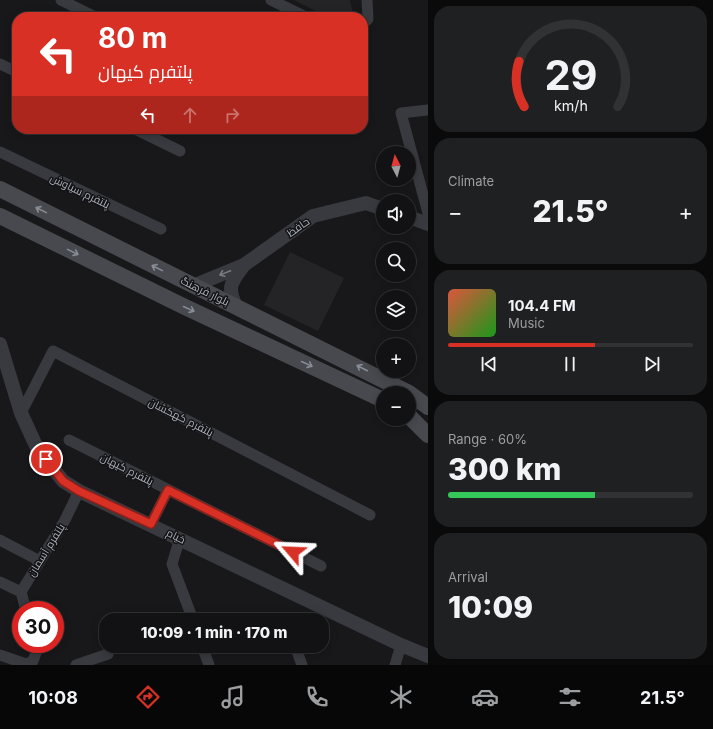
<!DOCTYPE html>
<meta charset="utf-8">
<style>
:root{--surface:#121214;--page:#1f2022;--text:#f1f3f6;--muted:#9c9ea0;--line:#313234;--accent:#d93025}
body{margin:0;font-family:Inter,Cairo,sans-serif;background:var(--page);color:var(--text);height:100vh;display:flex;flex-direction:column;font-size:15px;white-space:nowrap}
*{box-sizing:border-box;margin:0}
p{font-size:13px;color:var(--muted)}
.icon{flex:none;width:22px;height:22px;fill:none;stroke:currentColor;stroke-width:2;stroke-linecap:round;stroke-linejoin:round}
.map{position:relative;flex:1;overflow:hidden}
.drawer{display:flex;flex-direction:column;gap:6px;padding:6px;background:#0a0a0b;width:285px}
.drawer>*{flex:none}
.top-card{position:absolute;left:12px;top:12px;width:356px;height:122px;border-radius:16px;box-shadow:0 2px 10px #0003,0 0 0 1px var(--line);background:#d93025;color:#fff;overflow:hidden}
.needle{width:26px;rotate:354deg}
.controls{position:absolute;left:376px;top:146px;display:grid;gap:8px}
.controls a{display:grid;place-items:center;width:40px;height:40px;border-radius:50%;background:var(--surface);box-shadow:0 2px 10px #0003,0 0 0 1px var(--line);font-size:20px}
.speed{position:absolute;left:12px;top:601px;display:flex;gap:8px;font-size:20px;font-weight:700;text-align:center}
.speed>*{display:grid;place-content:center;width:52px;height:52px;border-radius:50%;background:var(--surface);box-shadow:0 2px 10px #0003,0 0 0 1px var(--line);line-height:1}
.speed .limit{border:6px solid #d22;background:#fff;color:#111}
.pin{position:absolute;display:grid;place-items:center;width:34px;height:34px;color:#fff;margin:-17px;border:2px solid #fff;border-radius:50%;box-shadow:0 1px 4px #0007}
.me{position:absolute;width:44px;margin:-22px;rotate:296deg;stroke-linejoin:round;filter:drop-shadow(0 0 3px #0008)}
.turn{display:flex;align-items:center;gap:14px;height:84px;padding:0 20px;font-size:18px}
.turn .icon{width:52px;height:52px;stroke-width:2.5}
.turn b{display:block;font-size:28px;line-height:34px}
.lanes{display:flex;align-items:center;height:38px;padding:0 20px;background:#0003;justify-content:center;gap:20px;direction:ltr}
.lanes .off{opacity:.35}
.big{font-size:30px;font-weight:800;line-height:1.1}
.drawer .widget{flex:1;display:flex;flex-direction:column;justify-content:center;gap:6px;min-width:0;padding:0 14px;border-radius:16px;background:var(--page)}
.drawer .dial{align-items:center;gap:0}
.dial svg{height:104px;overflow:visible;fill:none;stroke:var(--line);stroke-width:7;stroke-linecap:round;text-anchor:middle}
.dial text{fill:var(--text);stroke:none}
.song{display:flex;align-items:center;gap:12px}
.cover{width:48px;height:48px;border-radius:6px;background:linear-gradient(135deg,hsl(10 70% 55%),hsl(120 70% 35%))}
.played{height:4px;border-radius:2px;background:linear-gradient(90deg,var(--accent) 60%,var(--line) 60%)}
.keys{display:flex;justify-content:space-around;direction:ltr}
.heat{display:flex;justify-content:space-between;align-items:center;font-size:22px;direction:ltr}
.charge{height:6px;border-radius:3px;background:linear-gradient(90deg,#34c759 60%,var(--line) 0)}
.trip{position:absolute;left:99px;top:613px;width:230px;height:40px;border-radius:16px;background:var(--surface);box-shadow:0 2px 10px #0003,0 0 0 1px var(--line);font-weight:800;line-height:40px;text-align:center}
.tabs{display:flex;height:64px;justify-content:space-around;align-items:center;background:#070708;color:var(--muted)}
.tabs .icon{width:28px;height:28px}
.tabs .active{color:var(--accent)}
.tabs b{font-size:18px;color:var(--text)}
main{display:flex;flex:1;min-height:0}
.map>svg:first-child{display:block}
</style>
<main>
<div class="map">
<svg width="428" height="665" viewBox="0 0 428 665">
<rect width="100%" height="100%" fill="#18181a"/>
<!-- built -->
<path fill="#242427" d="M294 0H350L354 17H328Z
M290 252 344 278 318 331 264 305Z"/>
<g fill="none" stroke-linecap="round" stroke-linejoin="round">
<!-- minor -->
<path stroke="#393a3f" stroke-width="11" d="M61 0 95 17
M271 0 306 17
M363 24 368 19 367 0
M0 64 17 72
M428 110 401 113 428 213
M135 129 180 151
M0 152 161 229
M21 413 53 351 370 515
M69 440 321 566 168 490 151 524
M180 538 172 564 193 620
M0 540 40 561
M0 582 21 592
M26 610 21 592 65 520 79 491
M202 646 209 665
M295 646 302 665
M0 655 26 664 33 661 36 653 35 644
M76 665 108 654
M395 665 401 645"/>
<!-- tertiary -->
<path stroke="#393a3f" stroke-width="14" d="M409 217 428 224
M244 265 313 216 366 203 383 209
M193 286 244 265C232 282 226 286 236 306
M0 344 21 413 37 448 63 481 79 491 401 645 428 656"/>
<!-- secondary -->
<path stroke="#47494f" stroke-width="16" d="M0 189 409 393
M0 216 185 307 383 400
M409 393 428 407
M409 416 428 435"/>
</g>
<!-- one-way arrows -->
<defs><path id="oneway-shaft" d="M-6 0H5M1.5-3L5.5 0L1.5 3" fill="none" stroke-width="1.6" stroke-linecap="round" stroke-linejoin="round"/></defs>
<g stroke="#878c95">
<use href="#oneway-shaft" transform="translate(41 210) rotate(-154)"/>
<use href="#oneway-shaft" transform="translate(73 252) rotate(26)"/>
<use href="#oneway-shaft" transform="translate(157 268) rotate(-154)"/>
<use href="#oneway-shaft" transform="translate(189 309) rotate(25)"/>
<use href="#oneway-shaft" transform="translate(307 364) rotate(25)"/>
<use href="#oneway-shaft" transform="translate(362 368) rotate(-153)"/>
</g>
<use stroke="#777b83" href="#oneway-shaft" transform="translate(225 273) rotate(158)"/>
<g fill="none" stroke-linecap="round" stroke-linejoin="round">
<!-- route casing -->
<g stroke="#8d1f18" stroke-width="10">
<path id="route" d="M46 459 63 481 79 491 151 524 168 490 293 552"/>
</g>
<!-- route -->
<use href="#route" stroke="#d93025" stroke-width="7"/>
</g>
<g text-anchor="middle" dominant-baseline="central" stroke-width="3" stroke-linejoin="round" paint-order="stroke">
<!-- street labels -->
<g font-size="11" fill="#aab0ba" stroke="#131315">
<text transform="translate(80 191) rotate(26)">پلتفرم سیاوش</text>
<text transform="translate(298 227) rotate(-35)">حافظ</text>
<text transform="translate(205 291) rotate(26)">بلوار فرهنگ</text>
<text transform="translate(181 417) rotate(27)">پلتفرم کهکشان</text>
<text transform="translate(127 469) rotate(27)">پلتفرم کیهان</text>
<text transform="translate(176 536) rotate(26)">خیام</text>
<text transform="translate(46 550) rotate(-58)">پلتفرم آسمان</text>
</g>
</g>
</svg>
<div class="controls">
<a><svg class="needle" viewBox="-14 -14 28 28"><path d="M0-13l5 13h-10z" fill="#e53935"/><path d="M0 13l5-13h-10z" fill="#9c9ea0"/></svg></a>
<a><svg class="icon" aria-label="sound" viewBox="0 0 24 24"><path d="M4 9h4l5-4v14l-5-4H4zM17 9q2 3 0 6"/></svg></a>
<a><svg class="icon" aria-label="search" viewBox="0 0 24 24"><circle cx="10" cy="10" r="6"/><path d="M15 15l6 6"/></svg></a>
<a><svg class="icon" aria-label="layers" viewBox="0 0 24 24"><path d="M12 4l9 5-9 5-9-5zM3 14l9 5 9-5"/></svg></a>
<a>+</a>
<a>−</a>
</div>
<div class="speed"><div class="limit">30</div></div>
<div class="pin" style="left:46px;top:459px;background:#d93025"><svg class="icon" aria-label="arrive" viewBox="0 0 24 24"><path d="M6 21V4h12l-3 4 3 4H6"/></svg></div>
<svg class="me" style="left:293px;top:552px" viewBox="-20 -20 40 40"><path d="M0-17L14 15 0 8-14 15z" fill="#d93025" stroke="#fff" stroke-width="4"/></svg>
<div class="trip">10:09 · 1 min · 170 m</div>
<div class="top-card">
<div class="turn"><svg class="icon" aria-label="left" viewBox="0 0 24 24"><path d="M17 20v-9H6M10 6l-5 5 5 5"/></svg><div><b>80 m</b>پلتفرم کیهان</div></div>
<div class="lanes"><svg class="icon" aria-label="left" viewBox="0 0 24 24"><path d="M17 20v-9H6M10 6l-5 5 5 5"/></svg><svg class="icon off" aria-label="ahead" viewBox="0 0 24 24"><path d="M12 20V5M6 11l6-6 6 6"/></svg><svg class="icon off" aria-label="right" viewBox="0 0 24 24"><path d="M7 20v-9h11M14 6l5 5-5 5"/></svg></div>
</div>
</div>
<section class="drawer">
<div class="widget dial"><svg viewBox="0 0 100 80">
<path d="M14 69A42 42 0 1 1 86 69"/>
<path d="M14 69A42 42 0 0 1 10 34" stroke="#d93025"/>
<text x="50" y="56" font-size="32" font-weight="700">29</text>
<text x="50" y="72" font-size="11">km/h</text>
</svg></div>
<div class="widget"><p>Climate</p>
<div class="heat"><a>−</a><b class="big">21.5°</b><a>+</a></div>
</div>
<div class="widget">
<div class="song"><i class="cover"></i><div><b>104.4 FM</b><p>Music</p></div></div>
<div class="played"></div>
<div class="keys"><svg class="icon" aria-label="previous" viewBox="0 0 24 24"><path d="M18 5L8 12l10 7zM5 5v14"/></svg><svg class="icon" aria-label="pause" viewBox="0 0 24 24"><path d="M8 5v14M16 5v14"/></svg><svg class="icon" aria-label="next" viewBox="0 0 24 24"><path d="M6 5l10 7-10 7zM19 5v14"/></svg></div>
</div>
<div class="widget"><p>Range · 60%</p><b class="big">300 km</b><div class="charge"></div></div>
<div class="widget"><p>Arrival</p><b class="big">10:09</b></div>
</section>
</main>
<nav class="tabs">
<b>10:08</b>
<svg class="icon active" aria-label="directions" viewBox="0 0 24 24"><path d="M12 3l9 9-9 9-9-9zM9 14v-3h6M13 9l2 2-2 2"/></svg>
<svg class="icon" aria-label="music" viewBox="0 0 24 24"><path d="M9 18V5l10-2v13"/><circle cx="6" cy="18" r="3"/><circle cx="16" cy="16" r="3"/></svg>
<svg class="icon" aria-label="phone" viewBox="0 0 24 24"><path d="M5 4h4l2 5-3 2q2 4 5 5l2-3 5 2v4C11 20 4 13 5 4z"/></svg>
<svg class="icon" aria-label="climate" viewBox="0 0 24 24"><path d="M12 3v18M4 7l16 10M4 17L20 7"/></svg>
<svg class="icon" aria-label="car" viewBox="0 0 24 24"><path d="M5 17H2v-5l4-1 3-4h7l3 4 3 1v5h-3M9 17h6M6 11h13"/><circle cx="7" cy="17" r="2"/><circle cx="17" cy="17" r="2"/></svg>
<svg class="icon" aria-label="filters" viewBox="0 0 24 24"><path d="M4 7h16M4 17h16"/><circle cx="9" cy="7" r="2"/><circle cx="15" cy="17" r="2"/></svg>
<b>21.5°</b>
</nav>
